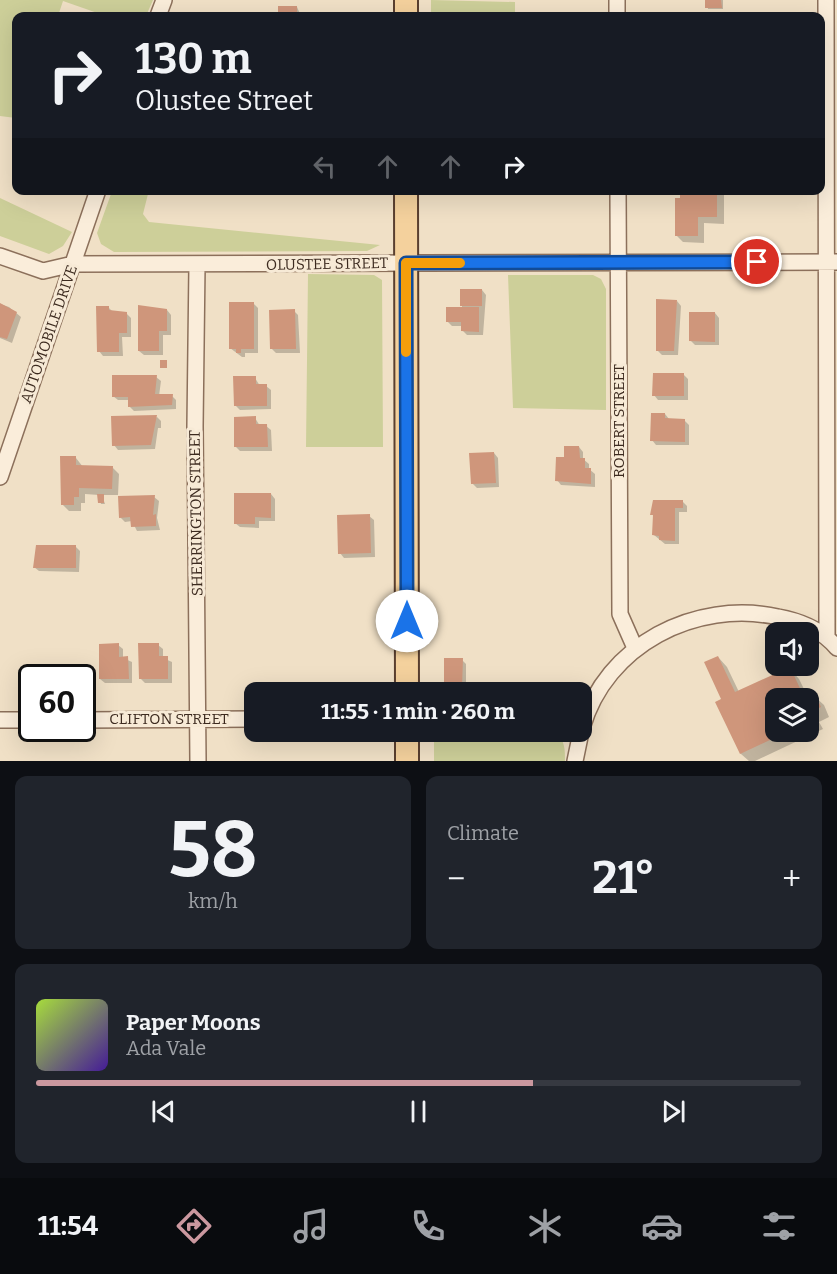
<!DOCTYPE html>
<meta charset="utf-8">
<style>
:root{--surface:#171b24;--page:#20242c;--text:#f1f3f6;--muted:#9ea1a6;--line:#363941;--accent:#cb989f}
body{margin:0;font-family:Bitter,serif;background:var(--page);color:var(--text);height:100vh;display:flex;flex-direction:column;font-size:22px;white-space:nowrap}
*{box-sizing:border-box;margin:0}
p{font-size:20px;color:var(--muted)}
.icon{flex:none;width:33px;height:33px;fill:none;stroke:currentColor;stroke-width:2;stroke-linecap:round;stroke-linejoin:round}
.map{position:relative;height:761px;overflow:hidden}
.details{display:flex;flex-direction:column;gap:15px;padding:15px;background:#0d0f14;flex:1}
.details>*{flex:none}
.top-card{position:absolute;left:12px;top:12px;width:813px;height:183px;border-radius:12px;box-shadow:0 6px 24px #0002;background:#171b24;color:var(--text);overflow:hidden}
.tools{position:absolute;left:765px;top:622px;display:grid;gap:12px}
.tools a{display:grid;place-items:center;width:54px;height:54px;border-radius:12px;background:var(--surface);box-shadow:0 6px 24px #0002;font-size:30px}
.speed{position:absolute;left:18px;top:664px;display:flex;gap:12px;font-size:30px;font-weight:700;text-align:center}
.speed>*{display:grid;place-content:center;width:78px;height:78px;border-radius:50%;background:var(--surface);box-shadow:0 6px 24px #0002;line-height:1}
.speed .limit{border:3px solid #111;border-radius:9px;background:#fff;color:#111}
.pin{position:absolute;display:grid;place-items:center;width:51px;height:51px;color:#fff;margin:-26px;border:3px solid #fff;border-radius:50%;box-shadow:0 2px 6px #0007}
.me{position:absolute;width:66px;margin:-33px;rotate:0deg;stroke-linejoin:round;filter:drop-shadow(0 0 4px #0008)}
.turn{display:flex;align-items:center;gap:21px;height:126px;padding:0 24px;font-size:27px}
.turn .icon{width:78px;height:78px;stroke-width:2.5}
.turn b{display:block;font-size:42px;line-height:51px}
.lanes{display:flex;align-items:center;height:57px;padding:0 24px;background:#0003;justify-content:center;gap:30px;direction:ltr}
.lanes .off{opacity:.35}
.big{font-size:45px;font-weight:700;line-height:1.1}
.details .card{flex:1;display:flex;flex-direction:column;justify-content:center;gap:9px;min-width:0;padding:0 21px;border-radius:12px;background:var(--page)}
.details .dial{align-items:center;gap:0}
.dial b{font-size:78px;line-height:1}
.song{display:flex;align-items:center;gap:18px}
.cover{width:72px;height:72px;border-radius:9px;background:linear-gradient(135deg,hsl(80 70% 55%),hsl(260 70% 35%))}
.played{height:6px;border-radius:3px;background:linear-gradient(90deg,var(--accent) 65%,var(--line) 65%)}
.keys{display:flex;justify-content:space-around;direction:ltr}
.heat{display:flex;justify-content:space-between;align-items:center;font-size:33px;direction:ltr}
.details .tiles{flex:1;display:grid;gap:15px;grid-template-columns:1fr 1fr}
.card:last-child{grid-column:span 2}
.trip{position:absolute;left:244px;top:682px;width:348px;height:60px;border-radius:12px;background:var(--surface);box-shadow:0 6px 24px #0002;font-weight:700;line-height:60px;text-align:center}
.tabs{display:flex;height:96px;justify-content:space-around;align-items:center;background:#090b0e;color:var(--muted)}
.tabs .icon{width:42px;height:42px}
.tabs .active{color:var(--accent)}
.tabs b{font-size:27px;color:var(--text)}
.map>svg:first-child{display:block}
</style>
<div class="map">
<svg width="837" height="761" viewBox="0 0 837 761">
<rect width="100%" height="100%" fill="#f0e0c6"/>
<!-- green -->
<path fill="#cdcf99" d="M0 0H153L146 16H106L63 1 58 16H16V118L0 116Z
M431 0 515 2V16H431Z
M149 190 143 214 149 222 380 245 367 251 114 252 101 244 97 233 111 194 115 191Z
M0 198 72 232 63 246 49 254 0 236Z
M308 274 374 275 382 280 383 447H306Z
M508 275H593L601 279 606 289V410L513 408Z
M443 732H556C565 741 565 749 565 761H434V741Z"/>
<!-- shadow -->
<path fill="#0003" fill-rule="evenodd" d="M707 0H723V9H708Z
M279 7H297L301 16H279Z
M681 190H724V224L704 223V243L683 242 676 235Z
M462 290H482L486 295 483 335H467L463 331V326H452L447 321 462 309Z
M677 301 681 306 678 355H662L657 350Z
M253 303 258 308V353H245V357H242L230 348Z
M0 304 9 307 21 317 12 343 0 338Z
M108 307 113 312 126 313 131 318V337H122L123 356H103L99 351Z
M167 310 171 315V335H163V355H144L139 351Z
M294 311 298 315 300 353H276L271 348Z
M715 313 719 318V345H695L691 341Z
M683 374 688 379V400H658L654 395Z
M156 377 161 381 159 396H172L176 400V409L134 411 129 406V400H118L113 396Z
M255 378 260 386H266L271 390V409L240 410 235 405Z
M665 414 669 419 684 420 689 425V445H656L652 440Z
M157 417 161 421V428H158L155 449 118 450 114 445Z
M255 418 260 426H266L271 430 272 451H240L236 447Z
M579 447 583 452V459L589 464V469L595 474V487L561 485 557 480 565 459Z
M494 453 498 458 499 487 477 488 472 483Z
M76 458 83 467H112L119 474 118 495H102L105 504H101L99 495 85 494V503H81V511H69L62 504Z
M271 494 275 499V521H259V528L240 527 235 523Z
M154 497 159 501 157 518 160 530 137 531 132 521 125 522 120 517Z
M683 502 687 506V512H679V544H665L654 535V517L652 514Z
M369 516 374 520 375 557 344 558 340 553Z
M75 546 80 551 79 572 39 571 34 567Z
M118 645 123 649V658L132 662V683H105L100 679Z
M158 645 163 649V658L172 662V683H145L140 678Z
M718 657 727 667 739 692 790 669 799 679 809 699 814 696 824 705 829 717 819 722 823 729 755 761H749L741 754 717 703 723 699ZM776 699H808V732H776Z
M462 660 466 664V691H450L446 687Z"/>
<!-- building -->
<path fill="#cf967b" d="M705 0H721L722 8H705Z
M278 6H297V16H278Z
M665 190H673V195H666Z
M680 190H717V217H698V236H675V198H680Z
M460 289H482V306H460Z
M656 299 677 300 674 351H656Z
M229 302H254V349H241V353H236V349H229Z
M0 303 17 312 7 339 0 337Z
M138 305 167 309V331H159V351H138Z
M96 306H109V310L127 312V333H119V352H97Z
M446 307H479V332L461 331V322H446Z
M295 309 296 349H270L269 310Z
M689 312H715V342L689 341Z
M160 360H167V368H160Z
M653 373H684V396H652Z
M112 375H157L155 394H173L172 405 128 407V397H112Z
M233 376H256V384H267V406H234Z
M651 413H665V418L685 419V442L650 441Z
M157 415 151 445 112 446 111 416Z
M256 416V424H267L268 447H234V417Z
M564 446H579L580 458H585V468H591V484L555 481 556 457H564Z
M494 452 496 483 471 484 469 453Z
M60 456H76V465L113 466 112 489 79 488V497H74V505H61Z
M234 493H271V518L255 517V524H234Z
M97 494H104V503H98Z
M155 495 153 515 156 514V526L131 527 130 517 119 518 118 496Z
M653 500H683V508H675V541L659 540V536L652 535 653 515H650Z
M370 514 371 553 338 554 337 515Z
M36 545H76V568H33Z
M119 643V657L128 656 129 679H99V644Z
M138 643H159V656H168V679H139Z
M718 656 735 692 790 667 805 699 815 694 821 707 811 712 814 719 808 722V699H776V732H787L740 754 715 702 721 699 704 662Z
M444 658H463L462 687H444Z"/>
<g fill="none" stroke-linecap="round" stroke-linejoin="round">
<!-- street casing -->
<g stroke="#8c705b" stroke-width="18">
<path id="street" d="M617 0V16
M826 0 827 637
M158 16 164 0
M618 190 620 614 635 648
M0 256 43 271 73 264 837 262
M197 265 195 426 198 761
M0 477 98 190
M0 720H32
M82 720 255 719
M582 728C606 645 695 599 778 617 800 621 822 630 837 648
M575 761 581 732"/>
</g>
<!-- primary casing -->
<g stroke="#5a3f2f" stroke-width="26">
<path id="primary" d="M406 0V16
M406 190 407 693
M407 732V761"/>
</g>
<!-- street -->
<use href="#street" stroke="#faedda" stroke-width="15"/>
<!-- primary -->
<use href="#primary" stroke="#f4d19d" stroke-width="22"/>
</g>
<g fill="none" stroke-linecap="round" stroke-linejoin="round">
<!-- route casing -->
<g stroke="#114b97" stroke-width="15">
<path id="route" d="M407 621 406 263 757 262"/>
</g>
<!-- route -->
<use href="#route" stroke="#1a73e8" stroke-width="10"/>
<!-- slow -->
<path stroke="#f59e0b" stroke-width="10" d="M406 352V263H460"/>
</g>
<g text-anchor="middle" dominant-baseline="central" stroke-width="6" stroke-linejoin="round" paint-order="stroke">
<!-- street labels -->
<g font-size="15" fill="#3c2a1f" stroke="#f7ead6">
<text transform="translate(327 264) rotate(-1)">OLUSTEE STREET</text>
<text transform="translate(49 334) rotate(-71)">AUTOMOBILE DRIVE</text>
<text transform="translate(619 421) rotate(-90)">ROBERT STREET</text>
<text transform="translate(196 513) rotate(-91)">SHERRINGTON STREET</text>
<text x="169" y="719">CLIFTON STREET</text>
</g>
</g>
</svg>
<div class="tools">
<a><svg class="icon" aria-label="sound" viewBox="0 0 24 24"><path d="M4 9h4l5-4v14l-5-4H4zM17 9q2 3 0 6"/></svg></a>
<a><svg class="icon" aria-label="layers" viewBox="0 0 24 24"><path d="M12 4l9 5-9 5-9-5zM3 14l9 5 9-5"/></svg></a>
</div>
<div class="speed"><div class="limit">60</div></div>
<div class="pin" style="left:757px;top:262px;background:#d93025"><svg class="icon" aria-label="arrive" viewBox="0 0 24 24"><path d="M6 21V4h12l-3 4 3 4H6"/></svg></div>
<svg class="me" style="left:407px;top:621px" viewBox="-20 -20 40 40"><circle r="19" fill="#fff"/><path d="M0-13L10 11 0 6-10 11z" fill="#1a73e8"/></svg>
<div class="trip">11:55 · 1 min · 260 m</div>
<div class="top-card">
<div class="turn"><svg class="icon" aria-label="right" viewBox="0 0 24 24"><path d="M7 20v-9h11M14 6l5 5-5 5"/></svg><div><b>130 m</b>Olustee Street</div></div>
<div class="lanes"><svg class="icon off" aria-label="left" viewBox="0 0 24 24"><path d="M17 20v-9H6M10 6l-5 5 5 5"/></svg><svg class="icon off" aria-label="ahead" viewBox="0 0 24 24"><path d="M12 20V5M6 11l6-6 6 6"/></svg><svg class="icon off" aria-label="ahead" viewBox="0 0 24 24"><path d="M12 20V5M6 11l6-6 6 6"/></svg><svg class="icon" aria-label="right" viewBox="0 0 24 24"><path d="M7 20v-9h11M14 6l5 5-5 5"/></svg></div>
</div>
</div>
<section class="details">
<div class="tiles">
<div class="card dial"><b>58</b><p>km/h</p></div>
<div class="card"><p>Climate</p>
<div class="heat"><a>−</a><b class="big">21°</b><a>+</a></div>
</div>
<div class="card">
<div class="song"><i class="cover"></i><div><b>Paper Moons</b><p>Ada Vale</p></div></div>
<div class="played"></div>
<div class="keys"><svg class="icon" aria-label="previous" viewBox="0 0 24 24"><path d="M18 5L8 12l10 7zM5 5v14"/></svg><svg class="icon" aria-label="pause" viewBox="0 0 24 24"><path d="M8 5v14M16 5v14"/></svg><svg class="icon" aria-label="next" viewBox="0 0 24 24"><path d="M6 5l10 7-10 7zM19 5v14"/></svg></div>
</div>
</div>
</section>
<nav class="tabs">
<b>11:54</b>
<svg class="icon active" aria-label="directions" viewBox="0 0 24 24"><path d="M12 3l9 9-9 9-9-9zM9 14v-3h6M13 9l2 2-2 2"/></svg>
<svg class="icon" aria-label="music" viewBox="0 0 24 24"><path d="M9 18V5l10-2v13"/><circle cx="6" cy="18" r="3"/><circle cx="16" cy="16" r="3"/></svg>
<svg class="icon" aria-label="phone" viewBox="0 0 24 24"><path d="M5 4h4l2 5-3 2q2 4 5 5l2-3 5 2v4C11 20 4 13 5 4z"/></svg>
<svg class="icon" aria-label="climate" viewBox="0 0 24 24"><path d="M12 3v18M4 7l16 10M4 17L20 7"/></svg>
<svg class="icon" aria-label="car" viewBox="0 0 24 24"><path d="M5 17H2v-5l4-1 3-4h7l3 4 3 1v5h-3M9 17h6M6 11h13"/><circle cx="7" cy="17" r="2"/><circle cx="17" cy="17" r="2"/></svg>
<svg class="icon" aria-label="filters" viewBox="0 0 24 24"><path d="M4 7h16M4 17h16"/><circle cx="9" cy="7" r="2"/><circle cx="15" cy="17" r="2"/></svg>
</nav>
